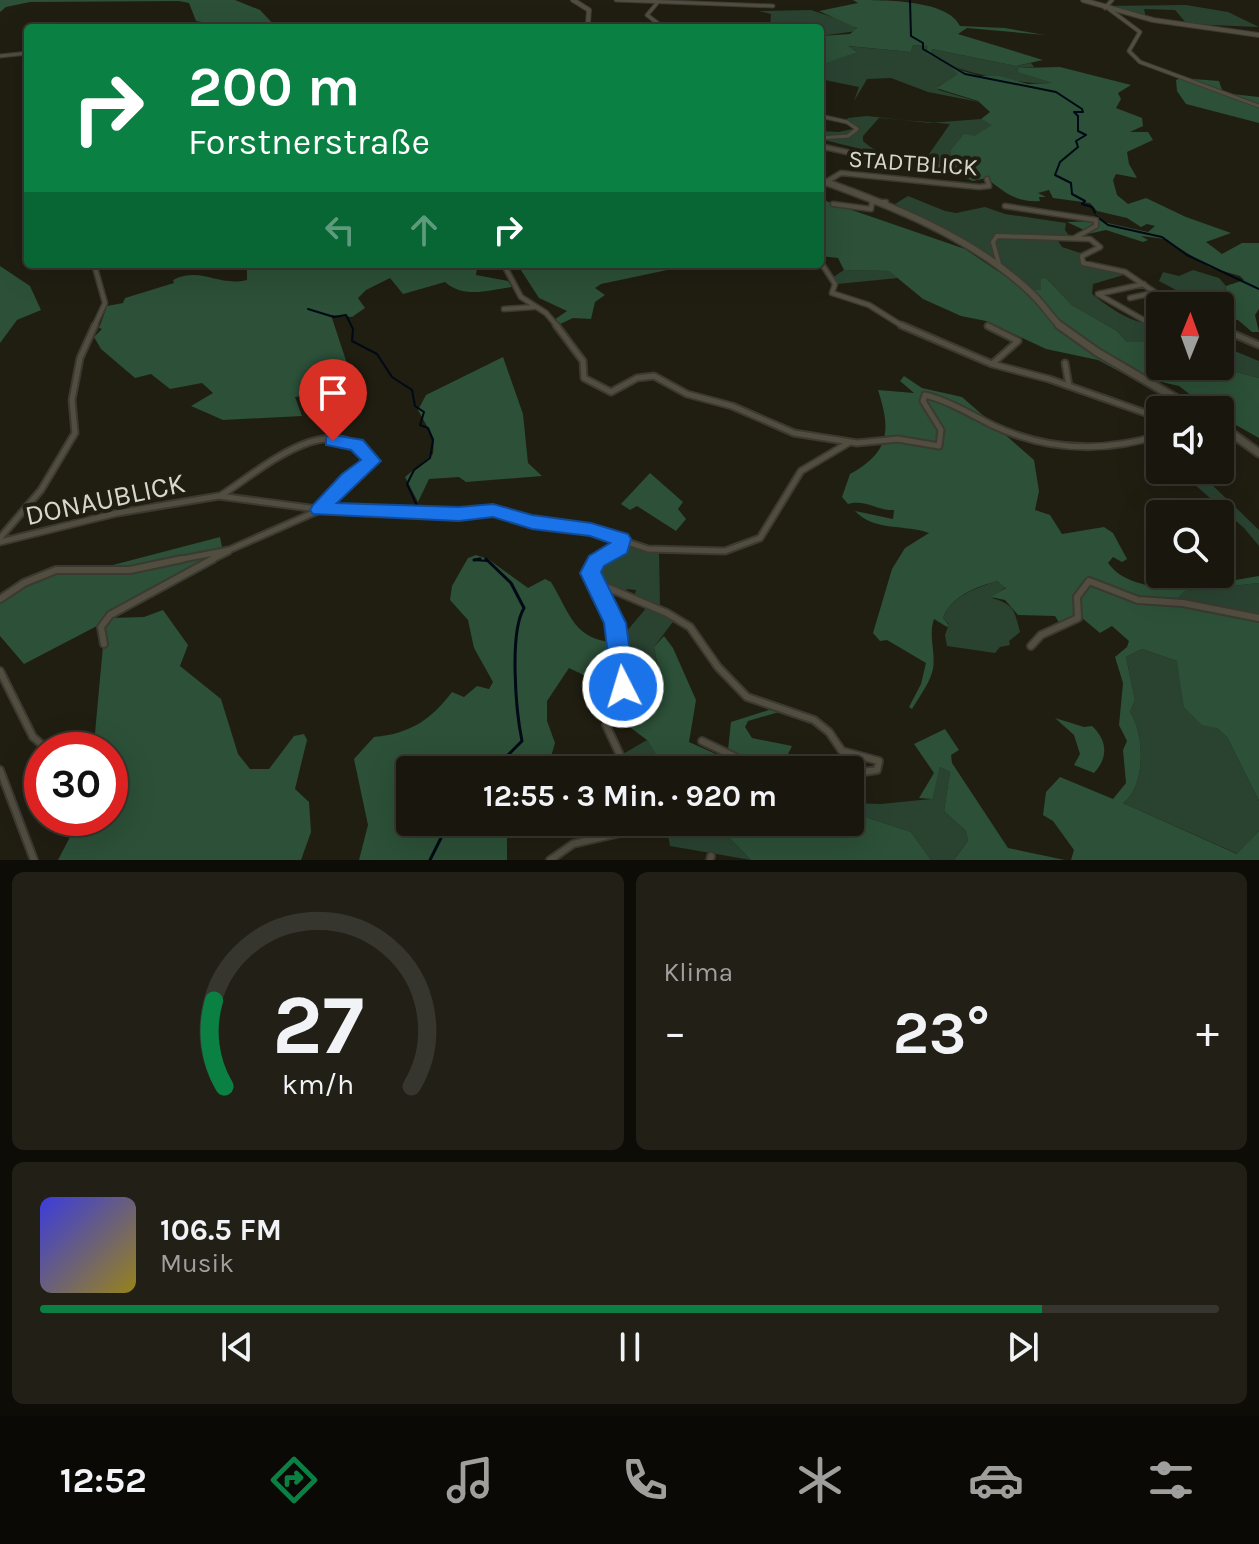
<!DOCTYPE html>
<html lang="de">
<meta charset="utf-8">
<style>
:root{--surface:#18160d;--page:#211f16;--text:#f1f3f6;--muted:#9f9f9d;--line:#36352e;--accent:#0b8043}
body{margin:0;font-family:Karla,sans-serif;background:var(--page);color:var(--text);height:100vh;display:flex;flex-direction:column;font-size:30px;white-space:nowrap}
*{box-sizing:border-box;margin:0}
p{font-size:26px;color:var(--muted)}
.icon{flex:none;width:44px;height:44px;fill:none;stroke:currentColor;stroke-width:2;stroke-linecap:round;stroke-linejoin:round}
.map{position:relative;height:860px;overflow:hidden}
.side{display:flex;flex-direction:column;gap:12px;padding:12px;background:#0d0c07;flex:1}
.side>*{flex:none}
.hud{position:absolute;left:24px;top:24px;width:800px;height:244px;border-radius:8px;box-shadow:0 8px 32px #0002,0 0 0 2px var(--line);background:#0b8043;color:#fff;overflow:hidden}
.needle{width:52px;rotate:1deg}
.fabs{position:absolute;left:1146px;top:292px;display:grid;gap:16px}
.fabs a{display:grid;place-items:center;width:88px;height:88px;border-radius:8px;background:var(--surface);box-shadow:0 8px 32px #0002,0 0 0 2px var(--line);font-size:40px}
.speed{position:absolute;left:24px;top:732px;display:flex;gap:16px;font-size:40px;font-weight:700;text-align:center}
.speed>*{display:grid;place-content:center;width:104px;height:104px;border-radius:50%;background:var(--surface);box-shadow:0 8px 32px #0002,0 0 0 2px var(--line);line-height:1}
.speed .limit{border:12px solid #d22;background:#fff;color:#111}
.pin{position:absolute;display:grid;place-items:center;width:68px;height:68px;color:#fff;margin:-82px -34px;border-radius:50% 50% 50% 0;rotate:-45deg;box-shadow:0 0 8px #0007}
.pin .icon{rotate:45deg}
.me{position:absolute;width:88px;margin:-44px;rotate:355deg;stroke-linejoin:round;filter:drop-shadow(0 0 6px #0008)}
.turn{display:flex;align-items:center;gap:28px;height:168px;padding:0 32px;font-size:36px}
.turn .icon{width:104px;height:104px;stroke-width:2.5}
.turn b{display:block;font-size:56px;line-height:68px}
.lanes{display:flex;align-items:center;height:76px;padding:0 32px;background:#0003;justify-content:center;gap:40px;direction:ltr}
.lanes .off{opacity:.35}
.big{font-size:60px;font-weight:700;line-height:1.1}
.side .widget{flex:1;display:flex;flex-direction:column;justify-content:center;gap:12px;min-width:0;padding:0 28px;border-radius:12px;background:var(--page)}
.side .dial{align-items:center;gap:0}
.dial svg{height:208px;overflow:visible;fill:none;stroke:var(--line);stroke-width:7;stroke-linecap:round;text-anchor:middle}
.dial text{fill:var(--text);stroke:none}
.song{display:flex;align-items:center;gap:24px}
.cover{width:96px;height:96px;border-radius:12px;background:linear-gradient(135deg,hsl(240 70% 55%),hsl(50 70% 35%))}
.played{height:8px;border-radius:4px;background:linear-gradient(90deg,var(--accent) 85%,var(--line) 85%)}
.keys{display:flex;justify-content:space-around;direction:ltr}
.heat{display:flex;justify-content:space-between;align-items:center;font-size:44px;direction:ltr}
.side .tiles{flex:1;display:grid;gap:12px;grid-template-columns:1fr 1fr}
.widget:last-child{grid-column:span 2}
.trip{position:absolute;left:396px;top:756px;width:468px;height:80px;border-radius:8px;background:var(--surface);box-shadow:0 8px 32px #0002,0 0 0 2px var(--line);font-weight:700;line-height:80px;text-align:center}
.dock{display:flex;height:128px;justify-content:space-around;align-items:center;background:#0a0905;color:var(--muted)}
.dock .icon{width:56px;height:56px}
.dock .on{color:var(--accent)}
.dock b{font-size:36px;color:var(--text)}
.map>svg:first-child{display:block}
</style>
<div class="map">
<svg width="1259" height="860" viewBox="0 0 1259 860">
<rect width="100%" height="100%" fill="#201e11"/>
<!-- green -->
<path fill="#2a4331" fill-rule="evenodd" d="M1186 5 1228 12 1259 27 1187 24 1175 10 1144 9 1146 18 1103 6Z
M811 10 854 24 857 31 820 36V28H725L727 24 707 22 770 25 771 14 759 11Z
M913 45 929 46 928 54 948 64 931 53 932 49 1016 66 1031 63 1034 67 1020 68 1019 72 1052 83C1029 85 970 75 949 64L959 74 937 87 939 90 979 102 928 92 891 78 867 79 854 101 859 87 820 79V63L856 51 847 46 911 52Z
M867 116 929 123 981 119 993 125 963 167H933L928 160 881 154 820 139V131L839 132 857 128 846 121 848 118ZM879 118 950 124 927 157C905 157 879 157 863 141V136Z
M908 196 945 211 956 213 985 207 1005 214 1066 223 1065 230 1070 237 996 235 992 242 998 265 931 222 895 204Z
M998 237 1057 239 1062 247 1083 254 1082 263 1127 274 1093 284 1092 294C1110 308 1138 329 1160 322V342H1127L1117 331 1072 305 1046 278 1041 290H1032L1003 270 995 240Z
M844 270 889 271 898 278 837 284 832 278Z
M1193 270 1219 278 1226 286 1220 306H1206L1159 281 1163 272 1179 276Z
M1220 345 1259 361V378L1212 366H1220Z
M1207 480 1259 530V546L1244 528 1193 483Z
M635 547 659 552 660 607 634 597 636 590 627 589 625 593 593 578 592 569C604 558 618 547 635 547Z
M997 581 1006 587 992 598C1015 605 1014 610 1020 632L1009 641 1010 645 1000 647 995 653 947 646 945 635 949 624 943 618C951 596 976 588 997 581Z
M1259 583V617L1177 599 1185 591Z
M648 606 675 619 654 647 660 678 627 688 620 639Z
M1142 649 1177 661 1217 728 1227 737 1259 801V831L1238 854 1123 803C1146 787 1145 734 1130 712L1135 700 1126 657Z
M647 740 665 770H629L623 754Z
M940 767 950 772 944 811 966 831 968 841 954 860H931L911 832 850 812V803L881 804 931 799Z
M666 822H714L751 860 670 846Z"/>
<!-- forest -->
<path fill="#2c5038" d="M0 0H235L260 10 277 28H237L196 21 189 3 179 1 30 2 6 7 0 12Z
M853 0C887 0 948 0 960 26L1005 28 1045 35 967 28 958 34 1043 60 1016 66 932 49 931 53 963 71 980 76H999L1028 84 1052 83 1018 72 1019 68 1060 67 1131 85 1118 93 1121 99 1116 108 1142 118 1143 126 1130 132H1148L1153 140 1127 152 1129 164 1137 178 1116 174 1113 180 1117 195 1128 204 1146 198 1186 217 1231 233 1206 242 1222 254 1242 243H1259V309L1255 315 1259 332H1252L1238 320 1220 318 1226 286 1244 280 1240 276 1209 267 1165 239 1141 236 1148 240 1143 242 1106 230 1083 235 1086 231 1067 222 1098 221 1097 215 1103 222 1148 232 1155 226 1147 224 1141 227 1127 218 1097 211 1090 203 1053 198 1049 190 1038 193 1046 197H1039L1040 201C1016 203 1003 191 986 178L973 181 963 177 959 169 964 166 951 158V150L964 134 975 136 992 125 981 119 990 112 978 101 936 88 958 74 948 64 927 54 928 46 913 45 911 52 848 46 857 52 820 65V36L850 34 857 28 819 11 858 3Z
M1181 78 1219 81 1223 93 1259 97V123L1186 104 1177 91 1176 80Z
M820 199 965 249 1026 290H1041V279L1046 278 1072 305 1117 331 1127 342H1160V366H1212L1259 378V438L1220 416V410H1210L1179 386 1149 379 1165 396 1098 360 1046 349 986 321 961 316 923 299 889 271 844 270 838 258 820 256Z
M247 264H689L691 265 601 284 595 288 605 295 595 302 591 319 573 318 558 325 554 320 567 311 539 298 517 264 477 268 476 275 508 281 512 287C489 290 464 299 445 282L403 294 390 278 366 290 358 298 365 308 352 317 331 315 355 388 295 397 302 416 223 420 191 406 213 393 202 383 170 389 151 374 135 378 101 349 94 337 102 329 99 328 107 306 123 303 125 298 174 283 173 280C202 266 217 287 247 280Z
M0 266 30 286 41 310 17 320 0 343Z
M503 357 523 414 528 463 542 476 466 482 459 477 429 479 418 502 405 477 433 454 434 439 418 410 426 395Z
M904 376 922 388 962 397 1034 460 1039 491 1035 510 1050 515 1062 534 1104 527 1113 533 1127 559 1122 562 1113 557 1108 563C1138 603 1216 583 1259 576V583L1185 591 1177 599 1183 605 1259 619V801L1227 737 1217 728 1202 725 1184 707 1177 661 1142 649 1126 657 1135 700 1130 712C1145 734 1146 787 1123 803L1237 854 1259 831V860H1071L1074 850 1053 821 1043 815 1046 792 1060 777 1113 799 1126 783 1123 750 1127 741 1119 725 1123 683 1115 657 1127 647 1129 641 1112 626 1100 633 1082 618 1060 624 1055 616 1018 615 1005 600 991 597 1006 588 997 581C976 587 951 596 943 618L949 625 947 627 934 619C928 637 936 651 933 669 930 683 919 697 912 709L909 707 921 684 926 663 887 640 880 641 873 633 892 569 905 548 929 533C906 524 874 532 855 511L893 519 894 510C877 511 866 499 848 504L842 497 850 474C890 452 891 430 878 390L914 393 900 381Z
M650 473 683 502 678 509 686 519 676 531 637 506 630 510 621 504Z
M220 537 223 552 125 603 97 626 24 664 0 636V601L36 579 61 572 90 571Z
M476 555 488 559 528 588 545 579 551 582C571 615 573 639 616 643L620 681 617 685 592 679 569 668 547 701V721L555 743 547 770H410V822H507V860H359L368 825 354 759 374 737C409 734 431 720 452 692L464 697 477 686 489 689 493 682 474 648 468 620 450 600 452 586 468 558Z
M163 610 188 645 180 666 221 699 238 754 250 769H269L294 736 304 734 307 740 295 789 309 802 311 832 301 860H58L80 818H110V750H59L65 740 94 744 105 624 110 618 144 617Z
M664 636 673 648 696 700 689 742 727 759 731 722 769 710 779 712 748 721 745 727 752 738 792 746 780 770H665L647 740 615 716 616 709 630 715 636 707 624 698 627 688 660 678 654 647Z
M1055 718 1084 727 1092 726C1107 740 1109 757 1094 773L1074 765 1080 754 1074 735Z
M945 729 959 750 951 755 952 763 1008 848 1065 860H954L968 841 966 831 944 811 950 772 940 767 932 799 919 798 934 773 914 744Z
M850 812 911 832 931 860H751L714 822H850Z"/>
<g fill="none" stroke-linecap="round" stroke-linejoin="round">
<!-- stream-far1 -->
<path stroke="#000915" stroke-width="2" d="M910 0 911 36 923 43V49L965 74 1056 92 1082 109 1083 112H1074L1078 116V131L1086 135 1076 141 1078 147 1060 162 1055 175 1071 183 1072 194 1085 201 1082 204 1092 207 1095 213
M1096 216 1108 225 1162 237 1187 255 1259 289
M308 309 334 317 346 315 353 329 352 341 377 354 392 377 412 390 415 406 424 412 420 425 428 428 433 440 430 458 414 470 407 484 418 508
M474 560 488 561"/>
<!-- stream -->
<path stroke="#000915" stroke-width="3" d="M474 560 480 559
M476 770 497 766 522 741C516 712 509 633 524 608L511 583 486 559
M430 860 441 838 436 829 438 822"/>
<!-- minor-far3 casing -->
<g stroke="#3b3932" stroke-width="5">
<path id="minor-far3" d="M616 0 773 6
M658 2 647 15 664 28
M1105 8 1112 0
M1109 9 1140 32 1129 51 1140 62 1259 106
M447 28H462
M0 56 28 53
M820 116 847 122 857 129 848 136 820 138"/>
</g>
<!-- minor-far2 casing -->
<g stroke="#3b3932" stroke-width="7">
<path id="minor-far2" d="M820 146 913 167 960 166
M826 182 841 173 979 187 989 186 987 179
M833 204 871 209 872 202H886
M1005 206 1096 220V226L1076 237
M820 261 835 284 832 293 869 305 904 327
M505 267 521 297 546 313 558 327
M1000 268 993 242 997 236 1090 239 1100 247 1082 256 1083 263 1125 272 1175 306
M1144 284 1098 294 1149 323
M1130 298 1153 293
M504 309 534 307
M94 327 105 303 94 264"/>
</g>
<!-- minor-far1 casing -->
<g stroke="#3b3932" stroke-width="9">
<path id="minor-far1" d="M556 325 583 361 584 378 611 392 637 378 654 376 687 394 732 406 794 433 857 443 898 439 939 446 941 430 923 401 925 395C949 401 970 414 992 425 1047 451 1103 453 1160 435
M901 325 992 364 1049 379 1160 418
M988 326 1018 341 992 364
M1220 328 1259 345
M1065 363 1069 386
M220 496C259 472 332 403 372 461L349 478 321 508
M0 538 41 490 75 433 72 400 80 358 95 325
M0 542 117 513 219 496 317 509
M172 561 229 550 320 510 459 514 491 510 532 522 591 530 648 549 725 551 760 538 801 471 850 442
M209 561 229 551
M596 561 620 548 621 540"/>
</g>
<!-- minor casing -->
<g stroke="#3b3932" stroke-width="10">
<path id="minor" d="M599 559 590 573C609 603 632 661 621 697 618 707 611 716 606 725L627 770
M597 583 667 613 690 627 718 667 747 697 814 720 829 732 842 751 879 761 877 770 850 774
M0 599 24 583 56 570H130L182 559
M104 644 101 627 110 615 213 559
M1031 646 1041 635 1078 618 1077 597 1089 581 1138 600 1183 603 1259 618
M0 671 33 737 46 748
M702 741 752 765 807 764 842 770
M0 770 34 860
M550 860 573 844 620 833 630 822
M710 860 711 856"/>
</g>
<!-- tertiary casing -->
<g stroke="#3b3932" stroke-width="6">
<path id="tertiary" d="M1083 0 1153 20 1259 35"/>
</g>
<!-- secondary-far2 casing -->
<g stroke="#3b3932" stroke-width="6">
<path id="secondary-far2" d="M573 0 589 10 588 23 583 28"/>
</g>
<!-- secondary-far1 casing -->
<g stroke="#3b3932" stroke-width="9">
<path id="secondary-far1" d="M820 180C893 206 971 237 1028 290 1041 301 1049 315 1061 327"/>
</g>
<!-- secondary casing -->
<g stroke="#3b3932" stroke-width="11">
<path id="secondary" d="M1059 325 1097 352 1196 410
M1220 425 1259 453"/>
</g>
<!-- minor-far3 -->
<use href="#minor-far3" stroke="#514e40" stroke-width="3"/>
<!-- minor-far2 -->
<use href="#minor-far2" stroke="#514e40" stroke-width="4"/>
<!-- minor-far1 -->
<use href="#minor-far1" stroke="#514e40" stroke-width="5"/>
<!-- minor -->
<use href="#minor" stroke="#514e40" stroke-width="6"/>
<!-- tertiary -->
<use href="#tertiary" stroke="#514e40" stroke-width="4"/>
<!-- secondary-far2 -->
<use href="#secondary-far2" stroke="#514e40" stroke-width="4"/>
<!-- secondary-far1 -->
<use href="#secondary-far1" stroke="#514e40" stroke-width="6"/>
<!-- secondary -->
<use href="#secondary" stroke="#514e40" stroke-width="7"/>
</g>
<!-- route -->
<path fill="#1a73e8" stroke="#114b97" stroke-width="2" d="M333 435 363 440 381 461 337 503 459 507 493 504 532 515 591 523 628 534 631 539 627 553 604 566 601 572 626 623 635 687 631 694H615L612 687 604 623 580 573 589 556 610 543 590 536 532 529 493 517 459 521 313 514 310 510 313 505 342 474 361 460 351 450 326 445V437Z"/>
<g text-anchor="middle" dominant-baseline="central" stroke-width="8" stroke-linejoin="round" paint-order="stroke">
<!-- far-street labels -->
<g font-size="24" fill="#d7d6cd" stroke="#201e11">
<text transform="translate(913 163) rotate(4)">STADTBLICK</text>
</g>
<!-- street labels -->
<g font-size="28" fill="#d7d6cd" stroke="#201e11">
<text transform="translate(105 499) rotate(-12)">DONAUBLICK</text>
</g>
</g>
</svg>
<div class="fabs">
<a><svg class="needle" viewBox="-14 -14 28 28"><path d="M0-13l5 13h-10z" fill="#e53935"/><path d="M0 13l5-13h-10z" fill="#9f9f9d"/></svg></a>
<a><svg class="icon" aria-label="sound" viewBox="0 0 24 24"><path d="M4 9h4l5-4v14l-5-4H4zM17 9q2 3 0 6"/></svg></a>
<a><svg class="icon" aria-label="search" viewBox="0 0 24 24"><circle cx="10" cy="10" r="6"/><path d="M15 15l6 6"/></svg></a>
</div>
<div class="speed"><div class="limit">30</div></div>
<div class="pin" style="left:333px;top:441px;background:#d93025"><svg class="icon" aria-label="arrive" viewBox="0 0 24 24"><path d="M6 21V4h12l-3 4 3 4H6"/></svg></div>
<svg class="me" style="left:623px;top:687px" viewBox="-20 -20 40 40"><circle r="17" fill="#1a73e8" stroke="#fff" stroke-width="3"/><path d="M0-11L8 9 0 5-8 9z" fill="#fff"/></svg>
<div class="trip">12:55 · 3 Min. · 920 m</div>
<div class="hud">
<div class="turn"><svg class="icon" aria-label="right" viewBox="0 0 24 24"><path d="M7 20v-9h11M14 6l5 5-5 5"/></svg><div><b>200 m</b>Forstnerstraße</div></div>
<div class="lanes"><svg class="icon off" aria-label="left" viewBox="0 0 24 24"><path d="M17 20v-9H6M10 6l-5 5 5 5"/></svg><svg class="icon off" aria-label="ahead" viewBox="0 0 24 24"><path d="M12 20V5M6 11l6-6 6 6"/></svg><svg class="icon" aria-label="right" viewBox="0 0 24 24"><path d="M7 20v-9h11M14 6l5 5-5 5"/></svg></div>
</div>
</div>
<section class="side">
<div class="tiles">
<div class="widget dial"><svg viewBox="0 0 100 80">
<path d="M14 69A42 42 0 1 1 86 69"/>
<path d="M14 69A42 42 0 0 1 10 36" stroke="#0b8043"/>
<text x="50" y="56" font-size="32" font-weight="700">27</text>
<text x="50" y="72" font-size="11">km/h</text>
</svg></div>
<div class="widget"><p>Klima</p>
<div class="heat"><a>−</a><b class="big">23°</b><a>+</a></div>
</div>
<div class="widget">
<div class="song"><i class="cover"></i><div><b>106.5 FM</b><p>Musik</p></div></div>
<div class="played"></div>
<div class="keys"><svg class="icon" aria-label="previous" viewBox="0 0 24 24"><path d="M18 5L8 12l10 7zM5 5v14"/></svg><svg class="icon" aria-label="pause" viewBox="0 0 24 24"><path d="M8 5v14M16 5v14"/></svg><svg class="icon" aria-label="next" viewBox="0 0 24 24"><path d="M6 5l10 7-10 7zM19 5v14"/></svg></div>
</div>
</div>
</section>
<nav class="dock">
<b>12:52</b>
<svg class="icon on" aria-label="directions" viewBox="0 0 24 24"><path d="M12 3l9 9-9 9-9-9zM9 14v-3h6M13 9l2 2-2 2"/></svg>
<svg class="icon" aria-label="music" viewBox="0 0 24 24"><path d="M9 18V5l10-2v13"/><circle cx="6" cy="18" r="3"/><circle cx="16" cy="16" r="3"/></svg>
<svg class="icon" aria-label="phone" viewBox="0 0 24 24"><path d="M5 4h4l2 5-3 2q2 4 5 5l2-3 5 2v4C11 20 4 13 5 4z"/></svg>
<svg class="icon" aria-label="climate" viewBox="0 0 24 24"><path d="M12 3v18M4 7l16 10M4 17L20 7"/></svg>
<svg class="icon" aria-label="car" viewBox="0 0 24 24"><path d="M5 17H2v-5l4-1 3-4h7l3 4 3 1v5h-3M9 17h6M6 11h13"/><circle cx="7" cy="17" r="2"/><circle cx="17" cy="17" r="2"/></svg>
<svg class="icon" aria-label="filters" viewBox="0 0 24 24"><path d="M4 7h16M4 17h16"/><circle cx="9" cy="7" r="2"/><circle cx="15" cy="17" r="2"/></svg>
</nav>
